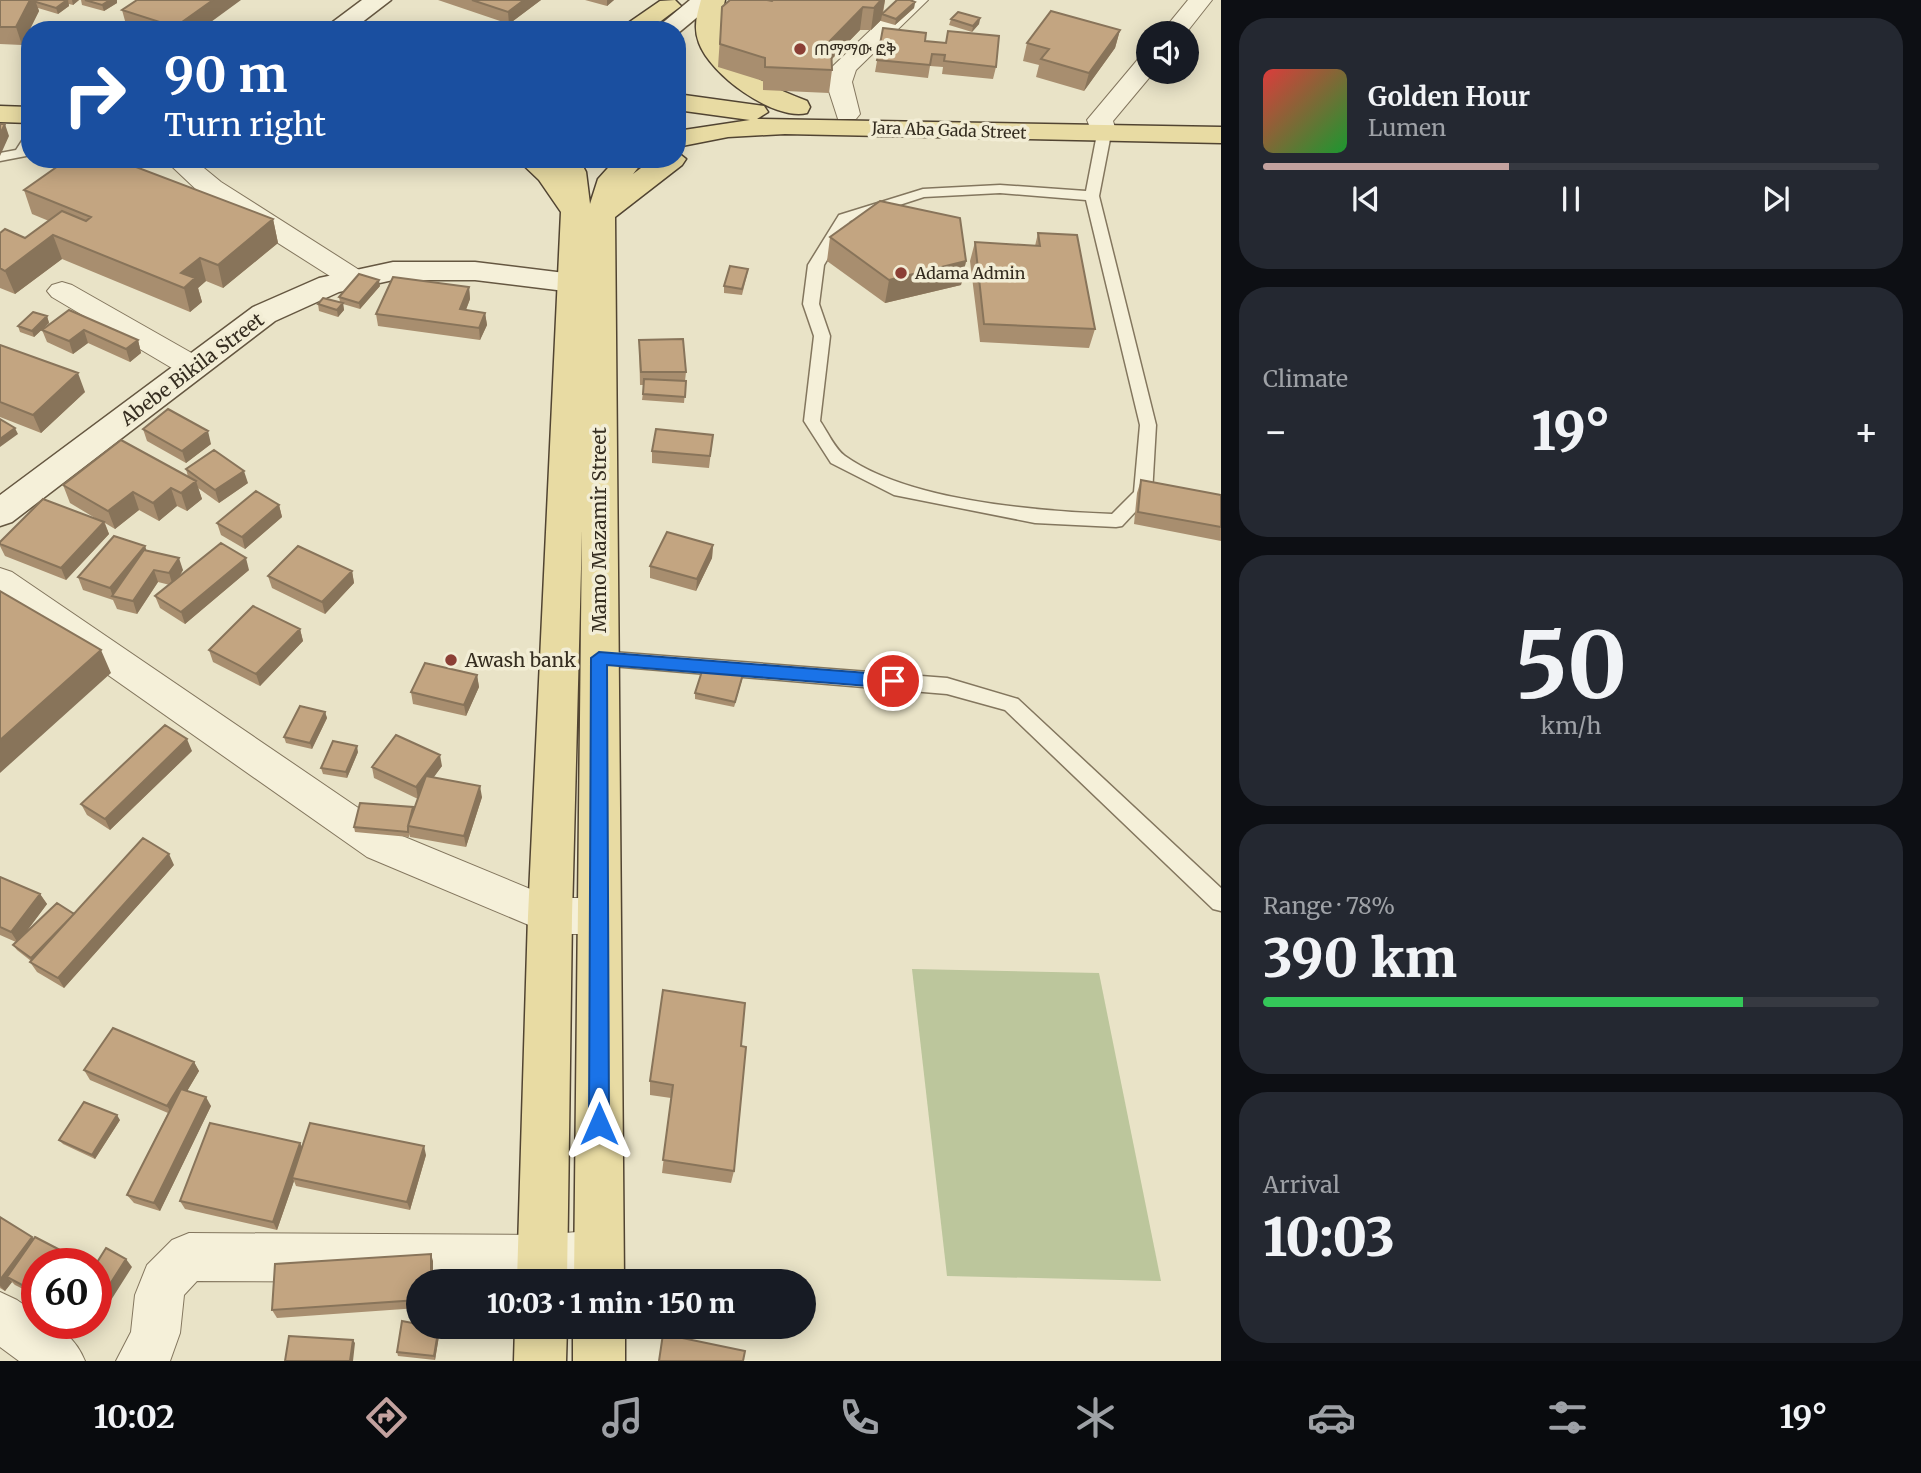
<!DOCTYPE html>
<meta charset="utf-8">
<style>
:root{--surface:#171b24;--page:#242831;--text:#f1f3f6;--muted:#9ea1a6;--line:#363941;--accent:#c3a29f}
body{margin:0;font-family:Merriweather,"Noto Sans Ethiopic",serif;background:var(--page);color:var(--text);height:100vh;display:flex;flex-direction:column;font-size:26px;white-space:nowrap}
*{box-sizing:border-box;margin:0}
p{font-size:23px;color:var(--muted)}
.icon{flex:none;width:38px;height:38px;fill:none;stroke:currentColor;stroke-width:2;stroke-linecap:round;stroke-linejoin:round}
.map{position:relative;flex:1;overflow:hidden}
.drawer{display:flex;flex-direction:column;gap:18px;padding:18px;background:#0d0f14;width:700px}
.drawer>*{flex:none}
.banner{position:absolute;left:21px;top:21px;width:665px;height:147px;border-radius:28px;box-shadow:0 4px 18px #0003;background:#1a4fa0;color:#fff;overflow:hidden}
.controls{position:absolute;left:1136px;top:21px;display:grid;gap:14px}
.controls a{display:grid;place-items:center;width:63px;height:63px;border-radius:50%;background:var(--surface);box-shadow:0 4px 18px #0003;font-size:35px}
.speed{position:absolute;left:21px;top:1248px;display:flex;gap:14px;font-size:35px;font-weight:700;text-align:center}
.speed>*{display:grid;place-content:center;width:91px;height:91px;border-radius:50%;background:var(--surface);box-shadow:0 4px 18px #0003;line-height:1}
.speed .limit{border:10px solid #d22;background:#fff;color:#111}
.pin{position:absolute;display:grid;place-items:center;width:60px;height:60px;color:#fff;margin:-30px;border:4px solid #fff;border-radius:50%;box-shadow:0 2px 7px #0007}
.me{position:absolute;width:77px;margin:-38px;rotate:0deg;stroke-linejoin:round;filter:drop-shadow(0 0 5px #0008)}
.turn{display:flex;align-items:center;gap:24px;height:147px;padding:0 28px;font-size:32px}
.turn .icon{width:91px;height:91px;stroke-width:2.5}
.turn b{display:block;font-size:49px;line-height:60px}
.big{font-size:52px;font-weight:800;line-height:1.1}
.drawer .widget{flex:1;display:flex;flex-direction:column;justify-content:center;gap:10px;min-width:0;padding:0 24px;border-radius:28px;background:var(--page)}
.drawer .dial{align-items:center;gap:0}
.dial b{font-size:91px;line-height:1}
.song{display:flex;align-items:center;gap:21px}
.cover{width:84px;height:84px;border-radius:10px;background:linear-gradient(135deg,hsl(0 70% 55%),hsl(130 70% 35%))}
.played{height:7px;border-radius:4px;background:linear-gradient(90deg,var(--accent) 40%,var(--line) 40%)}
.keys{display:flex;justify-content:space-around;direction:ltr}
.heat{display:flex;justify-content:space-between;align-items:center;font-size:38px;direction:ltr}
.charge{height:10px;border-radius:5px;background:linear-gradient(90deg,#34c759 78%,var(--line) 0)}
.trip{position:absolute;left:406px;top:1269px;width:410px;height:70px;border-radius:35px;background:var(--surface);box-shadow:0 4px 18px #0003;font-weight:800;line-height:70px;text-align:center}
.dock{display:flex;height:112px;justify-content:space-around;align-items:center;background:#090b0e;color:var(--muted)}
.dock .icon{width:49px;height:49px}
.dock .selected{color:var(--accent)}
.dock b{font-size:32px;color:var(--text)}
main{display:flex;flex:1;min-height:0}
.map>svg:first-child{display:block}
</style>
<main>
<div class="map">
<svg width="1221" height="1361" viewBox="0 0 1221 1361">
<rect width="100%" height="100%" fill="#e9e3c7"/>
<!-- green -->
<path fill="#bcc69c" d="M912 969 1099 973 1161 1281 947 1276Z"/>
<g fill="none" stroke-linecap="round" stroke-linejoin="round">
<!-- lane casing -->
<g stroke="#83765e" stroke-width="3">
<path id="lane" d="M1104 130 1111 134 1099 196 1156 425 1152 494 1122 526 1116 527 1035 523 894 495 831 463 804 421 814 336 803 304 808 265 839 215 923 189 1000 185 1086 191 1097 134ZM1000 193 1086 200 1140 425 1134 492 1112 514C1036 511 908 501 845 456 835 449 827 431 820 421L830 336 819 304 824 265 850 221 924 197Z
M30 135V150L26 156 0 161V153L16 150 25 136Z
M599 651 947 678 1018 699 1221 888V911L1213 909 1005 710 947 694 599 665 592 663 589 658 592 653Z"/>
</g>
<!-- street casing -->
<g stroke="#83765e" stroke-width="2">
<path id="street" d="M902 0H928L856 70 852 82 860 114 856 119H838L826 82 832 67Z
M1188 0H1212L1186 33H1161Z
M1148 56V72H1154L1113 121 1117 134 1113 140H1095L1087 120 1139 58Z
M164 159H193L221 182 364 273 369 279 364 285 354 288 344 285 201 194Z
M62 282 72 285 204 360 208 367 204 374 193 377 182 374 52 297 47 291 52 285Z
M0 568 12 572 395 833 552 898H599L614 903 620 916 614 929 599 934H550L367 857 0 599Z
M599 1230 616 1237 623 1254 616 1271 599 1278 418 1282 197 1281 184 1295 180 1333 170 1361H116L131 1332 135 1295 147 1265 172 1240 189 1233 543 1235Z
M0 1292 17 1300 37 1314V1323C60 1323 77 1341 85 1361H19L0 1347Z"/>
</g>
<!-- secondary casing -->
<g stroke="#655741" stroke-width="3">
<path id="secondary" d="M362 0H391L352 30H322Z
M690 0H718L677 34V30H654Z
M393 262H475L573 274 584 276 588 283 584 290 573 292 475 280H393L339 292 275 321 12 522 0 526V495L253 307 319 278Z"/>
</g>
<!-- primary casing -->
<g stroke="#514432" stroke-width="3">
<path id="primary" d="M701 0H725C710 61 758 82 807 101L810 107 807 113C773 121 710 74 699 43 693 28 697 14 701 0Z
M660 1 675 0 681 6 649 30H618Z
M677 94 764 106 768 112 757 119 1221 127V143L785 134 728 137 677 147V131L750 120 677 110Z
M0 106 30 107V123L0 122Z
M677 152 686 159 682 165 615 217 624 1281H574L582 530 572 916 567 1281H517L528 916 561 212 539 180 517 159H548L554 164 553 159H579L586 172 590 204 598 179 616 159H638L641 164 633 174 653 159H677Z
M515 1326H567L566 1361H514Z
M573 1326H625V1361H573Z"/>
</g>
<!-- lane -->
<use href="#lane" fill="#f5f0d9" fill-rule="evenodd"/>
<!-- street -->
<use href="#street" fill="#f5f0d9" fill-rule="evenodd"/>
<!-- secondary -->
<use href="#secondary" fill="#f5f0d9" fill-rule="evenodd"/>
<!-- primary -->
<use href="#primary" fill="#e8dba3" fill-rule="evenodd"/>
</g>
<!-- wall -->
<path fill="#a88e6f" d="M0 0H79L73 5 69 4V6L58 14 38 8 39 11 22 45 0 44Z
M81 0H117V3L104 11 82 5Z
M438 0H541L509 24Z
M585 0H614L607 6Z
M730 0H885L883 14 915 2 914 8 895 25 881 21V20L871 30H860L832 59V70L829 93 763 90V81L718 67 722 7Z
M122 10 200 30H131L127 28Z
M980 18 979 24 972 32 949 25 951 19Z
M883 28 925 41 946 43 948 31 996 67 993 79 942 74 943 67 930 66 928 78 875 72Z
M1120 30 1115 48 1084 91 1036 77 1039 65 1023 61 1027 43Z
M24 190 273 219 278 243 223 288 206 281 198 288 202 302 190 312 62 259 15 294 0 288V233L25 238 49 221 32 214Z
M1038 233 1095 329 1089 348 980 342 970 261 975 242 1035 246Z
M830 237 966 261 961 285 885 303 827 261Z
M748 269 747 275 742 295 724 293V286Z
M380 286 360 309 343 304 344 310 338 317 319 311 318 304 340 302 339 297Z
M469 287 470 299 466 310 485 313 487 325 480 340 378 326 376 314Z
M69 310 138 340 141 353 130 362 88 343 73 354 47 342 42 330Z
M47 316 49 323 34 337 20 332 18 326Z
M639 340 686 372 685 381H686L684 403 642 400 644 385H640Z
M0 345 85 392 41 433 0 417Z
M143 429 211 444 186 463 147 441Z
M713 435 709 468 652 463V451Z
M186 469 248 483 219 503 198 488 202 499 187 511 177 506 159 521 139 510 115 529 105 523 109 534 66 580 5 556 0 546V542L100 521 70 503 63 485 188 477Z
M1141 480 1221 495V541L1134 524 1137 493Z
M279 505 282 517 245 549 221 535 217 523Z
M713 545 712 558 696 591 650 578V566Z
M145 546 146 550 183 570 179 577 249 570 185 624 160 608 155 596 170 585 158 582 137 614 117 609 113 600 83 590 78 577Z
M352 571 354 583 325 614 272 588 268 576Z
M300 629 303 641 260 686 213 662 209 650Z
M743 674 734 707 695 699V693Z
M477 675 479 687 466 716 413 704 411 692Z
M325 712 327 718 312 749 286 743 284 737Z
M192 751 110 830 87 815 81 804Z
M358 752 347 778 323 774 321 768Z
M442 766 433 777 482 797 466 847 410 837V834L409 837 355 832 354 827 414 809 418 799 374 778 372 767Z
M174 865 64 988 37 972 30 962 31 961 17 950 13 945 16 942 0 935V877L40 894 47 904 25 933 74 914Z
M741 1046 734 1171 731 1183 662 1173 671 1098 650 1095V1081Z
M194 1062 199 1071 187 1091 211 1106 160 1211 134 1203 127 1195 168 1113 90 1080 84 1070Z
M120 1120 95 1159 63 1144 59 1140Z
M300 1143 302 1147 426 1155 410 1210 296 1186 294 1181 277 1230 185 1209 180 1201Z
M0 1217 34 1239 37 1264V1296L15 1285 12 1282 5 1291 0 1288Z
M433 1261V1281H418V1308L277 1318 272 1310Z
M440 1330 435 1360 398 1356 397 1352Z"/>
<!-- shaded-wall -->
<path fill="#88745a" d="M30 0H35L39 11 22 45 16 27Z
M68 0 69 6 58 14 56 8Z
M72 0H79L73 5Z
M110 0H117V3L104 11 102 5Z
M213 0H241L200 30H176L175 27Z
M524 0H541L509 24 508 12Z
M607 0H614L607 6Z
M881 0H885L881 20 871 30 874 8Z
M915 2 914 8 895 25 896 19Z
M863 7 860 30 824 67 827 44Z
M980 18 979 24 972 32 973 26Z
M1120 30 1115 48 1084 91 1089 73Z
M5 124 9 136 0 156V134Z
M273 219 278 243 223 288 218 265Z
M53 235 62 259 15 294 5 271Z
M200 258 206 281 198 288 202 302 190 312 184 288 181 273Z
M966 261 961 285 885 303 889 280Z
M379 280 380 286 360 309 359 303Z
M469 287 470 299 461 322 460 309Z
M343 303 344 310 338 317 337 310Z
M485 313 487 325 480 340 479 328Z
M47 316 49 323 34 337 32 331Z
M84 330 88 343 73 354 69 341Z
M138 340 141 353 130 362 126 349Z
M78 373 85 392 41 433 33 415Z
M15 428 18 434 0 447V439Z
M208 431 211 444 186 463 182 451Z
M244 471 248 483 219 503 215 490Z
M196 481 202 499 187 511 181 493Z
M171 488 177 506 159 521 153 503Z
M133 492 139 510 115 529 108 511Z
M279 505 282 517 245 549 242 537Z
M104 522 109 534 66 580 61 568Z
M713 545 712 558 696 591 697 579Z
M145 546 149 558 113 597 110 588Z
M179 558 183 570 173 586 169 573Z
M246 558 249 570 185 624 181 612Z
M154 570 158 582 137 614 133 601Z
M352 571 354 583 325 614 322 602Z
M300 629 303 641 260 686 256 674Z
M101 650 111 673 0 773V740Z
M743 674 742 680 734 707 735 702Z
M477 675 479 687 466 716 464 705Z
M325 712 327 718 312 749 310 743Z
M187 739 192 751 110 830 105 819Z
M357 746 358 752 347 778 346 772Z
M440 755 442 766 418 799 416 787Z
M480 786 482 797 466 847 464 836Z
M169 854 174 865 64 988 58 978Z
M40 894 47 904 18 943 11 932Z
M194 1062 199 1071 173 1115 167 1106Z
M206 1097 211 1106 160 1211 154 1203Z
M117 1115 120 1120 95 1159 92 1155Z
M300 1143 304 1151 292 1178 294 1181 277 1230 273 1222Z
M424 1146 426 1155 410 1210 407 1202Z
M32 1237 40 1245 7 1277 12 1282 5 1291 0 1286V1280Z
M431 1254 433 1261V1281H431Z
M126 1259 132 1267 94 1327 90 1323H96V1306Z
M439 1326 440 1330 435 1360 434 1356Z
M353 1340 355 1343 353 1361H350Z"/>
<!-- building -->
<path fill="#c3a581" stroke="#88745a" stroke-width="2" d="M0 0H30L16 27H0Z
M35 0H67L56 8 36 2Z
M85 0H110L102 5Z
M137 0H213L175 27 122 10Z
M472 0H524L508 12Z
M730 0H767L772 1 773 0H881L874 8 863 7 827 44 831 45 832 70 765 67V58L720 44 722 7Z
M897 0H910L915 2 896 19 882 14Z
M1051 11 1120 30 1089 73 1041 59 1049 49 1027 43Z
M958 12 980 18 973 26 951 19Z
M883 28 926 33 925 41 946 43 948 31 999 36 996 67 944 61 945 55 932 54 930 65 877 60Z
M0 124H5L0 134Z
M68 159H115L273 219 218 265 200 258 181 273 195 278 184 288 53 235 5 271 0 268V233L5 229 25 238 62 211 86 221 91 217 24 190Z
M880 201 960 218 966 261 889 280 830 237Z
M1038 233 1077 235 1095 329 984 324 975 242 1040 246Z
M730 266 748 269 742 289 724 286Z
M359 274 379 280 359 303 339 297Z
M393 277 469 287 460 309 485 313 479 328 376 314Z
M323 298 343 303 337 310 318 304Z
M69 310 138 340 126 349 84 330 69 341 42 330Z
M33 312 47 316 32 331 18 326Z
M683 339 686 372H641L639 340Z
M0 345 78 373 33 415 0 402Z
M644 379 686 381 685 397 643 394Z
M168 409 208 431 182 451 143 429Z
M0 419 15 428 0 439Z
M656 429 713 435 710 456 652 451Z
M121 440 196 481 181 493 171 488 153 503 133 492 108 511 63 485Z
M214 450 244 471 215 490 186 469Z
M1141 480 1221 495V527L1138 512Z
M256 491 279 505 242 537 217 523Z
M43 499 104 522 61 568 0 544V542Z
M667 532 713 545 697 579 650 566Z
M114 536 145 546 110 588 78 577Z
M221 543 246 558 181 612 155 596Z
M298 546 352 571 322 602 268 576Z
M144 550 179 558 169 573 154 570 133 601 112 596Z
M0 591 101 650 0 740Z
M253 606 300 629 256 674 209 650Z
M425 663 477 675 464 705 411 692Z
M704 665 743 674 735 702 695 693Z
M300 706 325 712 310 743 284 737Z
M165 725 187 739 105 819 81 804Z
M396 735 440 755 416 787 372 767Z
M333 741 357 746 346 772 321 768Z
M426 776 480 786 464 836 408 826Z
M360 803 413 807 408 826V832L354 827Z
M143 838 169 854 58 978 30 962Z
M0 877 40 894 11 932 0 927Z
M57 903 74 914 31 958 13 945Z
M663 990 745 1003 741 1046 746 1047 734 1171 663 1160 673 1085 650 1081Z
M113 1028 194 1062 167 1106 84 1070Z
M181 1089 206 1097 154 1203 127 1195Z
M84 1102 117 1115 92 1155 59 1140Z
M210 1123 300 1143 273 1222 180 1201Z
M310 1123 424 1146 407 1202 292 1178Z
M0 1217 32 1237 0 1280Z
M35 1237 87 1264H37V1293L7 1277Z
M106 1248 126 1259 96 1306V1264Z
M431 1254V1281H418V1300L272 1310 275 1264Z
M402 1321 418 1324V1326H439L434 1356 397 1352Z
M663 1334 745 1351 743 1361H659Z
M289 1336 353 1340 350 1361H285Z"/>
<!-- route -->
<path fill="#1a73e8" stroke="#114b97" stroke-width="2" d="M599 652 893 675 901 681 893 688 607 665 609 1124 606 1131 599 1134 592 1131 589 1124 591 658Z"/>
<!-- markers -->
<g fill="#8b3f35" stroke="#f2edd5" stroke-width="2.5">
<circle cx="800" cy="49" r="7"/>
<circle cx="901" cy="273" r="7"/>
<circle cx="451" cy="660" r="7"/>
</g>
<g text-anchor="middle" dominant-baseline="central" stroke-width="7" stroke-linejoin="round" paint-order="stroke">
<!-- far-poi labels -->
<g font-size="16" fill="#352d20" stroke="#f2edd5" text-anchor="start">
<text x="814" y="49">ጠማማው ፎቅ</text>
<text x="915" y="273">Adama Admin</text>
</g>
<!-- far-street labels -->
<g font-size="16" fill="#352d20" stroke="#f2edd5">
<text transform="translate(949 130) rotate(2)">Jara Aba Gada Street</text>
</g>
<!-- street labels -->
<g font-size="19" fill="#352d20" stroke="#f2edd5">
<text transform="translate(192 369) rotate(-37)">Abebe Bikila Street</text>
<text transform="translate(599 530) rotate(-90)">Mamo Mazamir Street</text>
</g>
<!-- poi labels -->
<g font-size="19" fill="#352d20" stroke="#f2edd5" text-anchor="start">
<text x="465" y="660">Awash bank</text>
</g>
</g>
</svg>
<div class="controls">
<a><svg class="icon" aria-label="sound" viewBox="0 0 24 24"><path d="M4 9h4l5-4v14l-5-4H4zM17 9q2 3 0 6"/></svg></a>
</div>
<div class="speed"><div class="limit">60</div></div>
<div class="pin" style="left:893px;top:681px;background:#d93025"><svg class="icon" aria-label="arrive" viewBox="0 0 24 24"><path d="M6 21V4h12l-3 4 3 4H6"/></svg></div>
<svg class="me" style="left:599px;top:1124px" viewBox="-20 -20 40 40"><path d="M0-17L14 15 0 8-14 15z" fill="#1a73e8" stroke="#fff" stroke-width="4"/></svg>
<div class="trip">10:03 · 1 min · 150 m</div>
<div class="banner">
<div class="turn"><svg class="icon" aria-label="right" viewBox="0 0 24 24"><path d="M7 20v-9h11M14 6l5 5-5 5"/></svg><div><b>90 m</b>Turn right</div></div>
</div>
</div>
<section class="drawer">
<div class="widget">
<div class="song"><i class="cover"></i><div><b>Golden Hour</b><p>Lumen</p></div></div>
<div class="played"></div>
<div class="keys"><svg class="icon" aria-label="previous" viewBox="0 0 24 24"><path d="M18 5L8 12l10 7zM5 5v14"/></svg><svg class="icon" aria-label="pause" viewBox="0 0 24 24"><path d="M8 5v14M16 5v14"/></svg><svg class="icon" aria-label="next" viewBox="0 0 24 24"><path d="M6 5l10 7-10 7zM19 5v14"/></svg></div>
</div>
<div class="widget"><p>Climate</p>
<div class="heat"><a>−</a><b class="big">19°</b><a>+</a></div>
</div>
<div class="widget dial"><b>50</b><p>km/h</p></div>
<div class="widget"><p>Range · 78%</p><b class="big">390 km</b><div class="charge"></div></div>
<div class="widget"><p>Arrival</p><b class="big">10:03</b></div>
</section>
</main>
<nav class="dock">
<b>10:02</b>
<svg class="icon selected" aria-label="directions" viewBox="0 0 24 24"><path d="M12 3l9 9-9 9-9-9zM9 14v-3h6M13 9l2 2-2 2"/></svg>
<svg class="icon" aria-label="music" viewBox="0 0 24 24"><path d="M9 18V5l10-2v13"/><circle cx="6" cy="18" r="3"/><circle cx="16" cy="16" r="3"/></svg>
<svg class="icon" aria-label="phone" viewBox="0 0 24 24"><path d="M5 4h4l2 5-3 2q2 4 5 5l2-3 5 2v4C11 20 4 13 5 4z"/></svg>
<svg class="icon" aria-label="climate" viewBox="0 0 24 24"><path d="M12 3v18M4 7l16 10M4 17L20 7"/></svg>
<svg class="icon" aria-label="car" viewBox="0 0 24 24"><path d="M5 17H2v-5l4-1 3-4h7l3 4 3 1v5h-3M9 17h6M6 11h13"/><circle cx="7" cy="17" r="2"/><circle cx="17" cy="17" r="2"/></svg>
<svg class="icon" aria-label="filters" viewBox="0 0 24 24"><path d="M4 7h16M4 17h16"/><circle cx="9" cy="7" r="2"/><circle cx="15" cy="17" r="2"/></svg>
<b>19°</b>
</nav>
